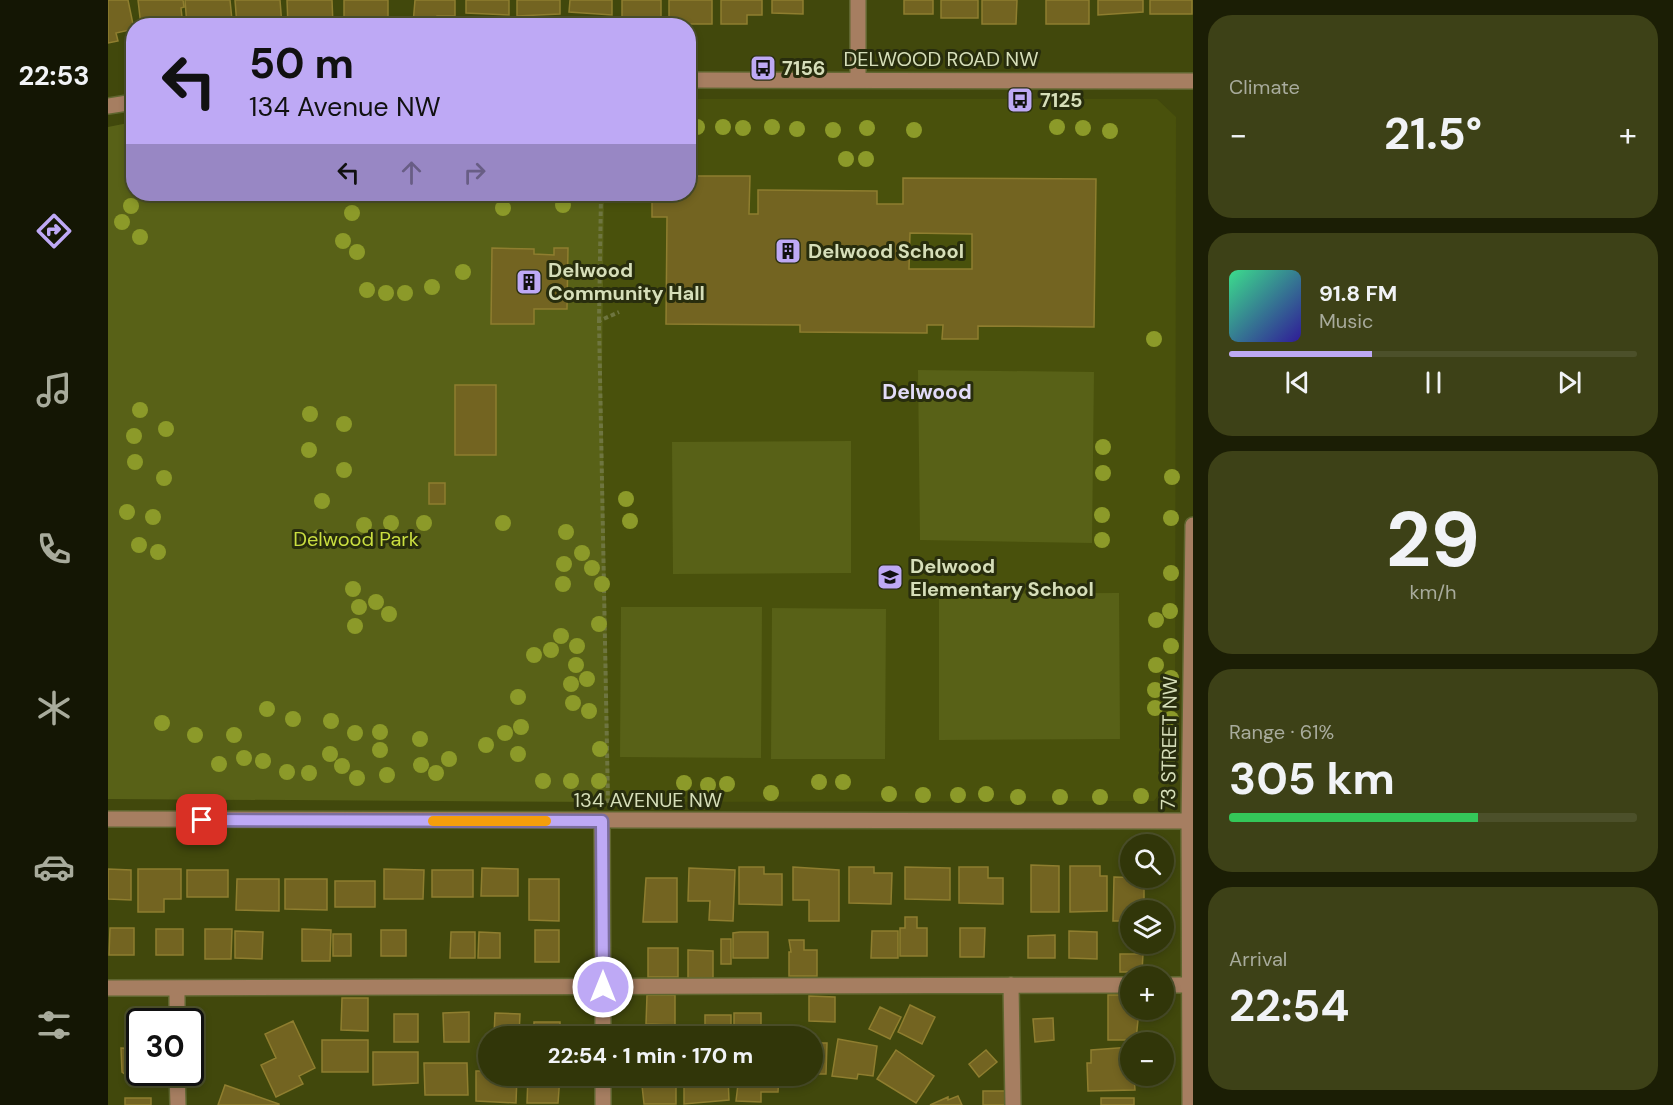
<!DOCTYPE html>
<meta charset="utf-8">
<style>
:root{--surface:#313609;--page:#3d4117;--text:#f1f3f6;--muted:#a8ab9c;--line:#4c502a;--accent:#bea9f5}
body{margin:0;font-family:"DM Sans",sans-serif;background:var(--page);color:var(--text);height:100vh;display:flex;flex-direction:column;font-size:22px;white-space:nowrap}
*{box-sizing:border-box;margin:0}
p{font-size:20px;color:var(--muted)}
.icon{flex:none;width:33px;height:33px;fill:none;stroke:currentColor;stroke-width:2;stroke-linecap:round;stroke-linejoin:round}
.map{position:relative;flex:1;overflow:hidden}
.side{display:flex;flex-direction:column;gap:15px;padding:15px;background:#1b1e05;width:480px}
.side>*{flex:none}
.top-card{position:absolute;left:18px;top:18px;width:570px;height:183px;border-radius:24px;box-shadow:0 3px 9px #0003,0 0 0 2px var(--line);background:#bea9f5;color:#111;overflow:hidden}
.fabs{position:absolute;left:1012px;top:834px;display:grid;gap:12px}
.fabs a{display:grid;place-items:center;width:54px;height:54px;border-radius:50%;background:var(--surface);box-shadow:0 3px 9px #0003,0 0 0 2px var(--line);font-size:30px}
.speed{position:absolute;left:18px;top:1008px;display:flex;gap:12px;font-size:30px;font-weight:700;text-align:center}
.speed>*{display:grid;place-content:center;width:78px;height:78px;border-radius:50%;background:var(--surface);box-shadow:0 3px 9px #0003,0 0 0 2px var(--line);line-height:1}
.speed .limit{border:3px solid #111;border-radius:9px;background:#fff;color:#111}
.pin{position:absolute;display:grid;place-items:center;width:51px;height:51px;color:#fff;margin:-26px;border-radius:12px;box-shadow:0 3px 9px #0006}
.me{position:absolute;width:66px;margin:-33px;rotate:0deg;stroke-linejoin:round;filter:drop-shadow(0 0 4px #0008)}
.turn{display:flex;align-items:center;gap:21px;height:126px;padding:0 24px;font-size:27px}
.turn .icon{width:78px;height:78px;stroke-width:2.5}
.turn b{display:block;font-size:42px;line-height:51px}
.lanes{display:flex;align-items:center;height:57px;padding:0 24px;background:#0003;justify-content:center;gap:30px;direction:ltr}
.lanes .off{opacity:.35}
.big{font-size:45px;font-weight:700;line-height:1.1}
.side .widget{flex:1;display:flex;flex-direction:column;justify-content:center;gap:9px;min-width:0;padding:0 21px;border-radius:24px;background:var(--page)}
.side .dial{align-items:center;gap:0}
.dial b{font-size:78px;line-height:1}
.song{display:flex;align-items:center;gap:18px}
.cover{width:72px;height:72px;border-radius:9px;background:linear-gradient(135deg,hsl(150 70% 55%),hsl(250 70% 35%))}
.played{height:6px;border-radius:3px;background:linear-gradient(90deg,var(--accent) 35%,var(--line) 35%)}
.keys{display:flex;justify-content:space-around;direction:ltr}
.heat{display:flex;justify-content:space-between;align-items:center;font-size:33px;direction:ltr}
.charge{height:9px;border-radius:4px;background:linear-gradient(90deg,#34c759 61%,var(--line) 0)}
.trip{position:absolute;left:370px;top:1026px;width:345px;height:60px;border-radius:30px;background:var(--surface);box-shadow:0 3px 9px #0003,0 0 0 2px var(--line);font-weight:700;line-height:60px;text-align:center}
main{display:flex;flex:1;min-height:0}
.dock{display:flex;flex-direction:column;width:108px;justify-content:space-around;align-items:center;background:#141604;color:var(--muted)}
.dock .icon{width:42px;height:42px}
.dock .on{color:var(--accent)}
.dock b{font-size:27px;color:var(--text)}
.map>svg:first-child{display:block}
</style>
<main>
<nav class="dock">
<b>22:53</b>
<svg class="icon on" aria-label="directions" viewBox="0 0 24 24"><path d="M12 3l9 9-9 9-9-9zM9 14v-3h6M13 9l2 2-2 2"/></svg>
<svg class="icon" aria-label="music" viewBox="0 0 24 24"><path d="M9 18V5l10-2v13"/><circle cx="6" cy="18" r="3"/><circle cx="16" cy="16" r="3"/></svg>
<svg class="icon" aria-label="phone" viewBox="0 0 24 24"><path d="M5 4h4l2 5-3 2q2 4 5 5l2-3 5 2v4C11 20 4 13 5 4z"/></svg>
<svg class="icon" aria-label="climate" viewBox="0 0 24 24"><path d="M12 3v18M4 7l16 10M4 17L20 7"/></svg>
<svg class="icon" aria-label="car" viewBox="0 0 24 24"><path d="M5 17H2v-5l4-1 3-4h7l3 4 3 1v5h-3M9 17h6M6 11h13"/><circle cx="7" cy="17" r="2"/><circle cx="17" cy="17" r="2"/></svg>
<svg class="icon" aria-label="filters" viewBox="0 0 24 24"><path d="M4 7h16M4 17h16"/><circle cx="9" cy="7" r="2"/><circle cx="15" cy="17" r="2"/></svg>
</nav>
<div class="map">
<svg width="1085" height="1105" viewBox="0 0 1085 1105">
<rect width="100%" height="100%" fill="#41480c"/>
<!-- built -->
<path fill="#49510c" d="M581 99H1049L1068 117 1067 772 1046 801 502 802 494 382 496 194H580Z"/>
<!-- green -->
<path fill="#586117" d="M25 122 26 194H496L494 382 502 802 0 799V127Z
M810 370 986 372 984 543 812 540Z
M743 441V573L565 574 564 442Z
M1011 593 1012 739 831 740V594Z
M513 607H654L653 758 512 757Z
M664 608 778 609 777 759H663Z"/>
<!-- building -->
<path fill="#736421" stroke="#8f7e2f" stroke-width="1.5" fill-rule="evenodd" d="M0 0H20L26 29 8 33 10 41 0 43Z
M30 0H75L76 7 73 8 75 26H33Z
M77 0H122L124 20 98 22V26H79Z
M127 0H172L174 26H129Z
M179 0H224L225 25 180 26Z
M236 0H280V23H236Z
M307 0H347V16H329V25L305 24Z
M358 0H401V15L358 13Z
M409 0H452V14L409 16Z
M462 0H504V15L461 12Z
M514 0H553V24H514Z
M561 0H604V24H561Z
M613 0H654V15H639V24H613Z
M664 0H695V14L664 13Z
M796 0H825V14H796Z
M833 0H870V18H833Z
M874 0H909L908 24H874Z
M938 0H981V24H938Z
M990 0H1035V12L990 15Z
M1042 0H1084V14H1042Z
M580 176H642L641 214H650V190L769 191V204H795V178L988 179 986 327 870 326V339H834L835 325H819V333L692 332V325L558 324 559 217H544V194H580ZM802 233 864 234V269H801Z
M384 248 426 249V254L446 255V248H460L459 309H426V324H383Z
M347 385H388V455H347Z
M321 483H337V504H321Z
M923 865 951 866V912H923Z
M962 866H992V876H999V911L962 912Z
M631 867H656V874H674V905L631 904Z
M685 867 731 870V921H701V900H685Z
M741 867H766V873H784L783 904 741 903Z
M797 867 842 868V900L797 899Z
M851 867H880V878H895V904L851 903Z
M374 868 410 869V896H373Z
M581 868 627 870 625 921 601 920 602 901H580Z
M0 869 23 870V900L0 899Z
M30 869H73V899H56V912H30Z
M276 869 316 870 315 899H276Z
M79 870H120V897H79Z
M324 870H365V897H324Z
M1006 877 1036 878V910H1023V921H1005Z
M538 878H569V922H535Z
M129 879H171V911L128 910Z
M177 879H219V910L177 909Z
M421 879H451V921L421 920Z
M227 881H267V907H227Z
M797 917H809V928H819V956H792V928H797Z
M2 928H26V955H1Z
M852 928H877L876 957H852Z
M48 929H75V955H48Z
M97 929H124L123 959H97Z
M194 929 223 930 222 961H194Z
M273 930H298V956H273Z
M427 930H451V962H427Z
M127 931 155 932 154 959 127 958Z
M764 931H790V958H763Z
M961 931 989 932V959L961 958Z
M343 932H367V958H342Z
M371 932 392 933V958H370Z
M632 932H660V958H625V933Z
M225 934H243V956H225Z
M947 935V958H920V936Z
M613 939H623V964H613Z
M681 940H696V950H709V976H681V952H683Z
M540 948H570V977H540Z
M580 950 605 951V978H580Z
M1012 954H1035L1034 972H1012Z
M539 995H567V1025L538 1024Z
M1000 995H1023V1010H1031L1028 1040H1000Z
M701 996 727 997V1022L701 1021Z
M234 998H260V1031L233 1030Z
M802 1005 827 1017 814 1044 790 1032Z
M772 1007 793 1017 782 1039 761 1029Z
M361 1012V1042H336L335 1013Z
M387 1013 412 1014 411 1036H386Z
M626 1013H653V1036H626Z
M286 1014H310V1042H286Z
M597 1015H623V1036H597Z
M945 1018 946 1040 927 1042 925 1019Z
M27 1020H54V1022H32V1045H27Z
M185 1021 207 1068 191 1076 195 1084 168 1097 153 1065 168 1058 157 1034Z
M426 1022H452V1036H426Z
M730 1039 769 1046 765 1076 750 1074 749 1079 724 1076Z
M214 1040H260V1072H214Z
M705 1043H719L718 1074H705Z
M1023 1047V1076H1026L1027 1090 980 1091 979 1063H983V1050Z
M13 1048 32 1049V1072H40V1077H21L14 1072Z
M788 1050 826 1076 808 1103 769 1079Z
M878 1050 889 1062 871 1077 861 1064Z
M265 1052H310V1083L265 1085Z
M316 1063H359L360 1095H317Z
M368 1071H381V1076H409L408 1103 368 1101Z
M420 1076H452L450 1103H419Z
M533 1076H568V1104H536Z
M576 1076H620L621 1100 576 1104Z
M631 1076H671L670 1092H653V1102L628 1101Z
M117 1085 171 1104V1105H110Z
M875 1091H901V1105H875Z
M850 1096 854 1105H822L840 1097V1100Z
M17 1098H43V1105H17Z
M993 1098H1026V1105H993Z"/>
<g fill="none" stroke-linecap="round" stroke-linejoin="round">
<!-- minor casing -->
<g stroke="#5f662f" stroke-width="18">
<path id="minor" d="M750 0V80
M580 80 1085 81
M0 106 26 102
M0 819 1081 821
M494 821 495 1036
M903 985 905 1105
M1056 985H1085
M0 988 1023 985
M69 988V1022
M69 1072 70 1105
M495 1076V1105
M1082 1105 1081 821 1085 525"/>
</g>
<!-- path -->
<path stroke="#6e7540" stroke-width="4" stroke-dasharray="4.5 3" stroke-linecap="butt" d="M491 321 493 194
M500 803 491 321 511 312"/>
<!-- minor -->
<use href="#minor" stroke="#a67e61" stroke-width="15"/>
</g>
<!-- trees -->
<g fill="#8c9a29">
<circle cx="589" cy="127" r="8"/>
<circle cx="615" cy="127" r="8"/>
<circle cx="664" cy="127" r="8"/>
<circle cx="949" cy="127" r="8"/>
<circle cx="635" cy="128" r="8"/>
<circle cx="759" cy="128" r="8"/>
<circle cx="975" cy="128" r="8"/>
<circle cx="689" cy="129" r="8"/>
<circle cx="725" cy="130" r="8"/>
<circle cx="806" cy="130" r="8"/>
<circle cx="1002" cy="131" r="8"/>
<circle cx="738" cy="159" r="8"/>
<circle cx="758" cy="159" r="8"/>
<circle cx="455" cy="205" r="8"/>
<circle cx="23" cy="206" r="8"/>
<circle cx="395" cy="208" r="8"/>
<circle cx="244" cy="213" r="8"/>
<circle cx="14" cy="222" r="8"/>
<circle cx="32" cy="237" r="8"/>
<circle cx="235" cy="241" r="8"/>
<circle cx="249" cy="252" r="8"/>
<circle cx="355" cy="272" r="8"/>
<circle cx="324" cy="287" r="8"/>
<circle cx="259" cy="290" r="8"/>
<circle cx="278" cy="293" r="8"/>
<circle cx="297" cy="293" r="8"/>
<circle cx="1046" cy="339" r="8"/>
<circle cx="32" cy="410" r="8"/>
<circle cx="202" cy="414" r="8"/>
<circle cx="236" cy="424" r="8"/>
<circle cx="58" cy="429" r="8"/>
<circle cx="26" cy="436" r="8"/>
<circle cx="995" cy="447" r="8"/>
<circle cx="201" cy="450" r="8"/>
<circle cx="27" cy="462" r="8"/>
<circle cx="236" cy="470" r="8"/>
<circle cx="995" cy="473" r="8"/>
<circle cx="1064" cy="477" r="8"/>
<circle cx="56" cy="478" r="8"/>
<circle cx="518" cy="499" r="8"/>
<circle cx="214" cy="501" r="8"/>
<circle cx="19" cy="512" r="8"/>
<circle cx="994" cy="515" r="8"/>
<circle cx="45" cy="517" r="8"/>
<circle cx="1063" cy="518" r="8"/>
<circle cx="522" cy="521" r="8"/>
<circle cx="283" cy="523" r="8"/>
<circle cx="316" cy="523" r="8"/>
<circle cx="395" cy="523" r="8"/>
<circle cx="256" cy="525" r="8"/>
<circle cx="458" cy="532" r="8"/>
<circle cx="212" cy="537" r="8"/>
<circle cx="994" cy="540" r="8"/>
<circle cx="31" cy="545" r="8"/>
<circle cx="50" cy="552" r="8"/>
<circle cx="474" cy="553" r="8"/>
<circle cx="456" cy="564" r="8"/>
<circle cx="484" cy="568" r="8"/>
<circle cx="1063" cy="573" r="8"/>
<circle cx="455" cy="584" r="8"/>
<circle cx="494" cy="584" r="8"/>
<circle cx="245" cy="589" r="8"/>
<circle cx="268" cy="602" r="8"/>
<circle cx="251" cy="607" r="8"/>
<circle cx="1062" cy="611" r="8"/>
<circle cx="281" cy="614" r="8"/>
<circle cx="1048" cy="620" r="8"/>
<circle cx="491" cy="624" r="8"/>
<circle cx="247" cy="626" r="8"/>
<circle cx="453" cy="636" r="8"/>
<circle cx="469" cy="646" r="8"/>
<circle cx="1063" cy="646" r="8"/>
<circle cx="443" cy="650" r="8"/>
<circle cx="426" cy="655" r="8"/>
<circle cx="468" cy="665" r="8"/>
<circle cx="1048" cy="665" r="8"/>
<circle cx="1063" cy="678" r="8"/>
<circle cx="479" cy="679" r="8"/>
<circle cx="463" cy="684" r="8"/>
<circle cx="1047" cy="690" r="8"/>
<circle cx="410" cy="697" r="8"/>
<circle cx="465" cy="703" r="8"/>
<circle cx="1047" cy="708" r="8"/>
<circle cx="159" cy="709" r="8"/>
<circle cx="481" cy="711" r="8"/>
<circle cx="185" cy="719" r="8"/>
<circle cx="1063" cy="719" r="8"/>
<circle cx="223" cy="721" r="8"/>
<circle cx="54" cy="723" r="8"/>
<circle cx="413" cy="727" r="8"/>
<circle cx="272" cy="732" r="8"/>
<circle cx="247" cy="733" r="8"/>
<circle cx="397" cy="733" r="8"/>
<circle cx="87" cy="735" r="8"/>
<circle cx="126" cy="735" r="8"/>
<circle cx="312" cy="739" r="8"/>
<circle cx="378" cy="745" r="8"/>
<circle cx="492" cy="749" r="8"/>
<circle cx="272" cy="750" r="8"/>
<circle cx="222" cy="754" r="8"/>
<circle cx="410" cy="754" r="8"/>
<circle cx="136" cy="758" r="8"/>
<circle cx="341" cy="759" r="8"/>
<circle cx="155" cy="761" r="8"/>
<circle cx="1059" cy="761" r="8"/>
<circle cx="111" cy="764" r="8"/>
<circle cx="313" cy="765" r="8"/>
<circle cx="234" cy="766" r="8"/>
<circle cx="179" cy="772" r="8"/>
<circle cx="201" cy="773" r="8"/>
<circle cx="328" cy="773" r="8"/>
<circle cx="279" cy="775" r="8"/>
<circle cx="249" cy="778" r="8"/>
<circle cx="435" cy="781" r="8"/>
<circle cx="463" cy="781" r="8"/>
<circle cx="491" cy="781" r="8"/>
<circle cx="711" cy="782" r="8"/>
<circle cx="735" cy="782" r="8"/>
<circle cx="576" cy="783" r="8"/>
<circle cx="619" cy="784" r="8"/>
<circle cx="600" cy="785" r="8"/>
<circle cx="663" cy="793" r="8"/>
<circle cx="781" cy="794" r="8"/>
<circle cx="878" cy="794" r="8"/>
<circle cx="815" cy="795" r="8"/>
<circle cx="850" cy="795" r="8"/>
<circle cx="1033" cy="796" r="8"/>
<circle cx="910" cy="797" r="8"/>
<circle cx="952" cy="797" r="8"/>
<circle cx="992" cy="797" r="8"/>
</g>
<g fill="none" stroke-linecap="round" stroke-linejoin="round">
<!-- route casing -->
<g stroke="#7c6e9f" stroke-width="15">
<path id="route" d="M94 820 494 821 495 987"/>
</g>
<!-- route -->
<use href="#route" stroke="#bea9f5" stroke-width="10"/>
<!-- slow -->
<path stroke="#f59e0b" stroke-width="10" d="M325 821H438"/>
</g>
<!-- icons -->
<defs>
<g id="bus-square" transform="scale(1.35)"><rect x="-9" y="-9" width="18" height="18" rx="4" fill="#bea9f5" stroke="#282d0d"/><path d="M-5-6H5V4H4V6H2V4H-2V6H-4V4H-5ZM-3.5-4V0h7V-4ZM-3.5 1.2v1.5H-2V1.2ZM2 1.2v1.5H3.5V1.2Z" fill="#111"/></g>
<g id="building-square" transform="scale(1.35)"><rect x="-9" y="-9" width="18" height="18" rx="4" fill="#bea9f5" stroke="#282d0d"/><path d="M-4-6H4V6H1V3H-1V6H-4ZM-2.5-4.3h1.7v1.8h-1.7ZM.8-4.3h1.7v1.8H.8ZM-2.5-1h1.7V.8h-1.7ZM.8-1h1.7V.8H.8Z" fill="#111"/></g>
<g id="school-square" transform="scale(1.35)"><rect x="-9" y="-9" width="18" height="18" rx="4" fill="#bea9f5" stroke="#282d0d"/><path d="M0-5L7-2L0 1L-7-2ZM-4 1L0 2.5L4 1V4Q0 6-4 4Z" fill="#111"/></g>
</defs>
<g fill-rule="evenodd">
<use href="#bus-square" x="655" y="68"/>
<use href="#bus-square" x="912" y="100"/>
<use href="#building-square" x="680" y="251"/>
<use href="#building-square" x="421" y="282"/>
<use href="#school-square" x="782" y="577"/>
</g>
<g text-anchor="middle" dominant-baseline="central" stroke-width="6" stroke-linejoin="round" paint-order="stroke">
<!-- street labels -->
<g font-size="20" fill="#d6deb9" stroke="#282d0d">
<text x="833" y="59">DELWOOD ROAD NW</text>
<text transform="translate(1061 743) rotate(-89)">73 STREET NW</text>
<text x="540" y="800">134 AVENUE NW</text>
</g>
<!-- poi labels -->
<g font-size="20" font-weight="bold" fill="#d6deb9" stroke="#282d0d" text-anchor="start">
<text x="674" y="68">7156</text>
<text x="932" y="100">7125</text>
<text x="700" y="251">Delwood School</text>
<text x="440" y="270">Delwood<tspan x="440" dy="23">Community Hall</tspan></text>
<text x="802" y="566">Delwood<tspan x="802" dy="23">Elementary School</tspan></text>
</g>
<!-- park labels -->
<g font-size="20" fill="#cade40" stroke="#282d0d">
<text x="248" y="539">Delwood Park</text>
</g>
<!-- neighbourhood labels -->
<g font-size="21" font-weight="bold" fill="#e2dbf8" stroke="#282d0d">
<text x="819" y="392">Delwood</text>
</g>
</g>
</svg>
<div class="fabs">
<a><svg class="icon" aria-label="search" viewBox="0 0 24 24"><circle cx="10" cy="10" r="6"/><path d="M15 15l6 6"/></svg></a>
<a><svg class="icon" aria-label="layers" viewBox="0 0 24 24"><path d="M12 4l9 5-9 5-9-5zM3 14l9 5 9-5"/></svg></a>
<a>+</a>
<a>−</a>
</div>
<div class="speed"><div class="limit">30</div></div>
<div class="pin" style="left:94px;top:820px;background:#d93025"><svg class="icon" aria-label="arrive" viewBox="0 0 24 24"><path d="M6 21V4h12l-3 4 3 4H6"/></svg></div>
<svg class="me" style="left:495px;top:987px" viewBox="-20 -20 40 40"><circle r="17" fill="#bea9f5" stroke="#fff" stroke-width="3"/><path d="M0-11L8 9 0 5-8 9z" fill="#fff"/></svg>
<div class="trip">22:54 · 1 min · 170 m</div>
<div class="top-card">
<div class="turn"><svg class="icon" aria-label="left" viewBox="0 0 24 24"><path d="M17 20v-9H6M10 6l-5 5 5 5"/></svg><div><b>50 m</b>134 Avenue NW</div></div>
<div class="lanes"><svg class="icon" aria-label="left" viewBox="0 0 24 24"><path d="M17 20v-9H6M10 6l-5 5 5 5"/></svg><svg class="icon off" aria-label="ahead" viewBox="0 0 24 24"><path d="M12 20V5M6 11l6-6 6 6"/></svg><svg class="icon off" aria-label="right" viewBox="0 0 24 24"><path d="M7 20v-9h11M14 6l5 5-5 5"/></svg></div>
</div>
</div>
<section class="side">
<div class="widget"><p>Climate</p>
<div class="heat"><a>−</a><b class="big">21.5°</b><a>+</a></div>
</div>
<div class="widget">
<div class="song"><i class="cover"></i><div><b>91.8 FM</b><p>Music</p></div></div>
<div class="played"></div>
<div class="keys"><svg class="icon" aria-label="previous" viewBox="0 0 24 24"><path d="M18 5L8 12l10 7zM5 5v14"/></svg><svg class="icon" aria-label="pause" viewBox="0 0 24 24"><path d="M8 5v14M16 5v14"/></svg><svg class="icon" aria-label="next" viewBox="0 0 24 24"><path d="M6 5l10 7-10 7zM19 5v14"/></svg></div>
</div>
<div class="widget dial"><b>29</b><p>km/h</p></div>
<div class="widget"><p>Range · 61%</p><b class="big">305 km</b><div class="charge"></div></div>
<div class="widget"><p>Arrival</p><b class="big">22:54</b></div>
</section>
</main>
